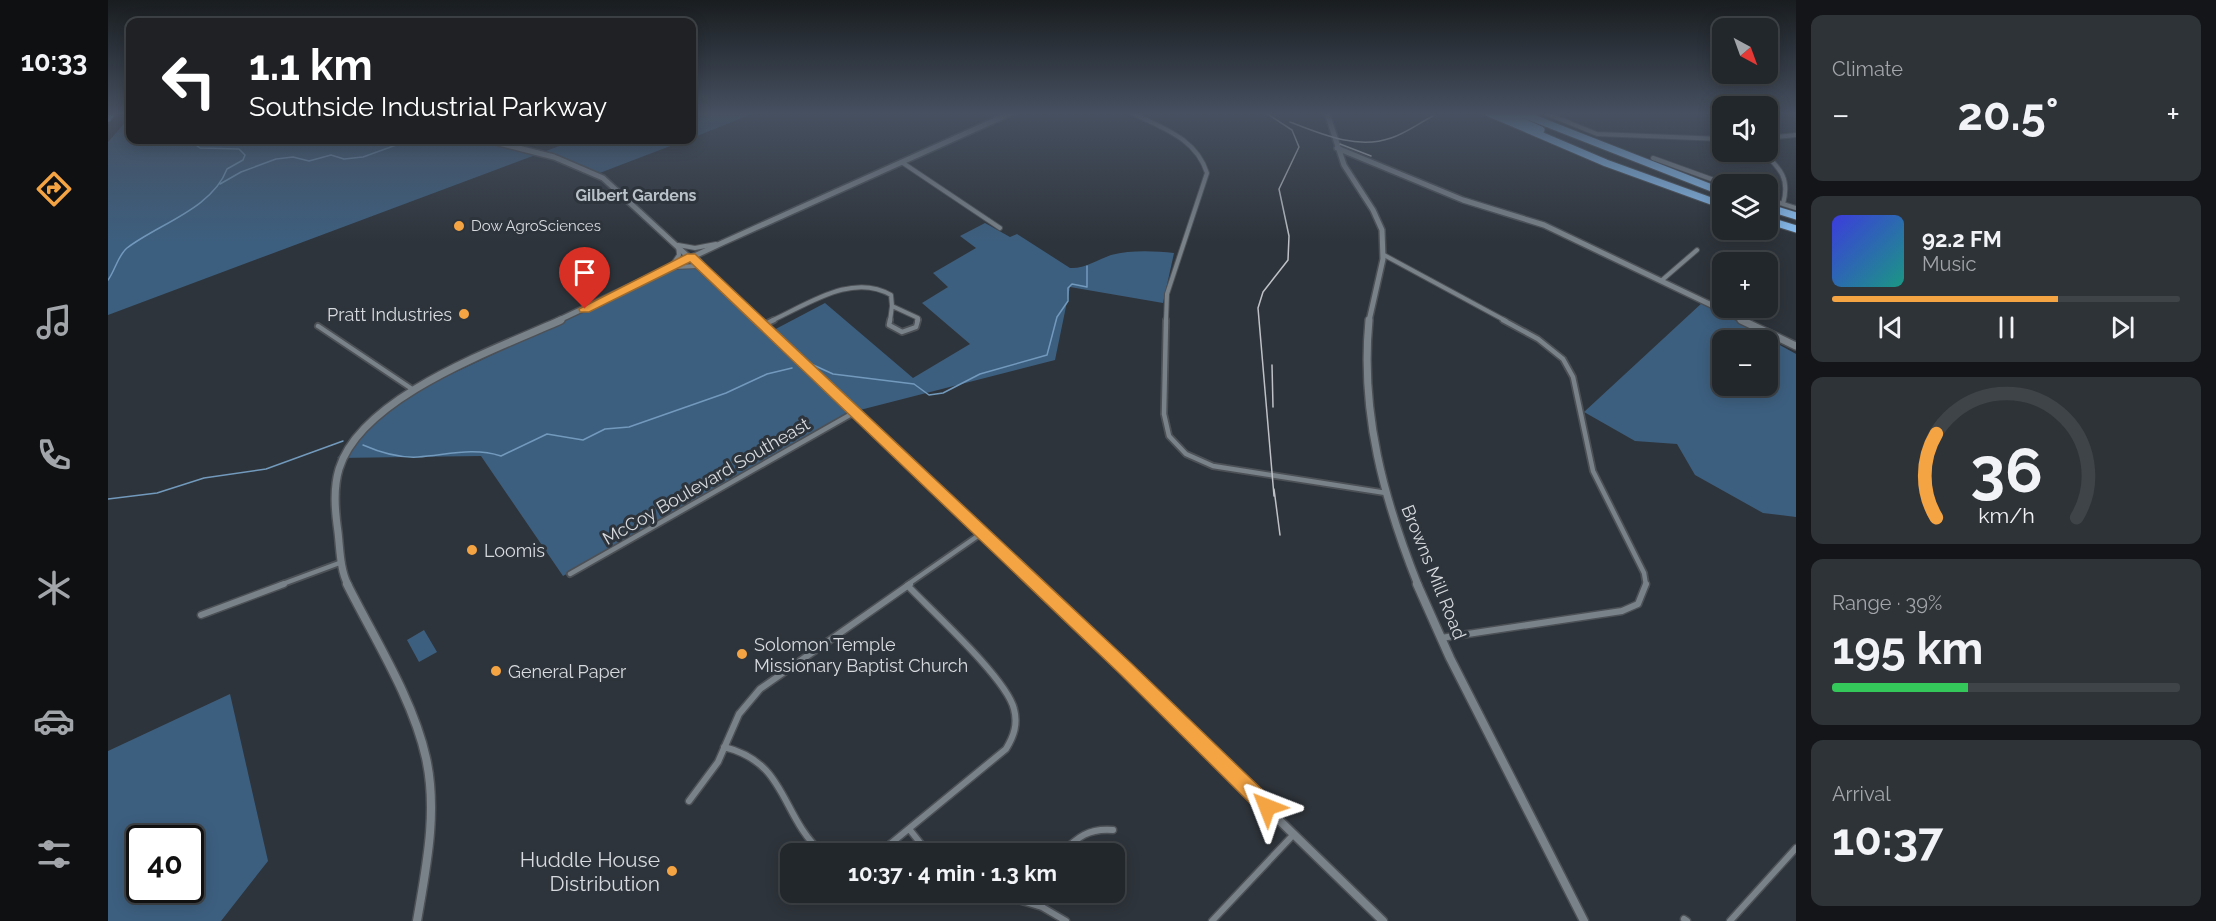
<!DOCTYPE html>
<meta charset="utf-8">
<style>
:root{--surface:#22272c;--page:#2e3338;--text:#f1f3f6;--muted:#a2a5a9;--line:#3f4448;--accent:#f4a443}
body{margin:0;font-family:Raleway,sans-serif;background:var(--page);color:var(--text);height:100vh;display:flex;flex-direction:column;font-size:22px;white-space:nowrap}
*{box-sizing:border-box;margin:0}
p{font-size:20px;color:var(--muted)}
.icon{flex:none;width:33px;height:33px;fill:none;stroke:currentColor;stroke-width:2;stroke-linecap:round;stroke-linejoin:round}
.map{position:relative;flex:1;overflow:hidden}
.drawer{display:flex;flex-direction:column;gap:15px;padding:15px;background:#131518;width:420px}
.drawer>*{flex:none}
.hud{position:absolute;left:18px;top:18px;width:570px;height:126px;border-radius:12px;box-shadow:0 3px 15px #0003,0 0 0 2px var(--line);background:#202124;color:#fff;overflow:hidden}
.needle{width:39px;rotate:139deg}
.buttons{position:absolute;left:1604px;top:18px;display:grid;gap:12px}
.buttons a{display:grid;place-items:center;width:66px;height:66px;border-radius:12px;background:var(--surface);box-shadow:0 3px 15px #0003,0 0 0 2px var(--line);font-size:30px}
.speed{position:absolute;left:18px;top:825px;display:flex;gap:12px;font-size:30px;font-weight:700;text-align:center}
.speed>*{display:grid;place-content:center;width:78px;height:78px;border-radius:50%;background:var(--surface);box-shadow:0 3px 15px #0003,0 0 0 2px var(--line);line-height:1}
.speed .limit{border:3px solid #111;border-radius:9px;background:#fff;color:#111}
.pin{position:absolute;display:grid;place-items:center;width:51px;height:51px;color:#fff;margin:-62px -26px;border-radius:50% 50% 50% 0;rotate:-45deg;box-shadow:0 0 6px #0007}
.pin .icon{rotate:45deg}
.me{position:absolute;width:66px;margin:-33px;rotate:315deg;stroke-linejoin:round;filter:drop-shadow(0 0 4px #0008)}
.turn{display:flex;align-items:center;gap:21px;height:126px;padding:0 24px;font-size:27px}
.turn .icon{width:78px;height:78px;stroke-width:2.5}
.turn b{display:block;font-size:42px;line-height:51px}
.big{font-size:45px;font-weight:700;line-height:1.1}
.drawer .card{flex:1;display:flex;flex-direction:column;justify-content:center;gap:9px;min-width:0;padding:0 21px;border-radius:12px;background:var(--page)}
.drawer .dial{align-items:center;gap:0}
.dial svg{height:156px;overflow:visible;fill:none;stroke:var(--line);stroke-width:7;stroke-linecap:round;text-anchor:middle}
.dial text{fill:var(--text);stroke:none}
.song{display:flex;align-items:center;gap:18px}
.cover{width:72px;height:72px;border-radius:9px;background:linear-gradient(135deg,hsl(240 70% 55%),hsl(170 70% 35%))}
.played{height:6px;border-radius:3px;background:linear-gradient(90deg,var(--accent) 65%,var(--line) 65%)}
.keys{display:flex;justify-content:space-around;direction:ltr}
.heat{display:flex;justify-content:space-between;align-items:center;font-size:33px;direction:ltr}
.charge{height:9px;border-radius:4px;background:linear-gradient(90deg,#34c759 39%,var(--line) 0)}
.trip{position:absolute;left:672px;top:843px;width:345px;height:60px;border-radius:12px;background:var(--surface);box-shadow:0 3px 15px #0003,0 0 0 2px var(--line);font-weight:700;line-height:60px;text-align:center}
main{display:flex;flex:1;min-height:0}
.menu{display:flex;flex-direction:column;width:108px;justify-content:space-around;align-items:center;background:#0e1012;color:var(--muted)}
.menu .icon{width:42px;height:42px}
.menu .current{color:var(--accent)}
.menu b{font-size:27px;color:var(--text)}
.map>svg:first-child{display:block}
</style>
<main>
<nav class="menu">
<b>10:33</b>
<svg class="icon current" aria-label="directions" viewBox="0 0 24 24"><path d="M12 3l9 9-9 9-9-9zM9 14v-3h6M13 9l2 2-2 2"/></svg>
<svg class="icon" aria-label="music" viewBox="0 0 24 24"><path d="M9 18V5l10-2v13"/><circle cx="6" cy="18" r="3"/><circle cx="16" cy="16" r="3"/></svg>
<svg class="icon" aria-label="phone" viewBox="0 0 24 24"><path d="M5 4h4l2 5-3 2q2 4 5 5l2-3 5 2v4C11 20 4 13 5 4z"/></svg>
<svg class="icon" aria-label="climate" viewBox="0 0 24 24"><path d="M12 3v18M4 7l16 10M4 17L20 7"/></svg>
<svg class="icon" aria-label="car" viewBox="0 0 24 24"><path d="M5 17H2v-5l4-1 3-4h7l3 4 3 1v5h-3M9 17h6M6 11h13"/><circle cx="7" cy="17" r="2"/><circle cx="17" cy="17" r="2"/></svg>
<svg class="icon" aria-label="filters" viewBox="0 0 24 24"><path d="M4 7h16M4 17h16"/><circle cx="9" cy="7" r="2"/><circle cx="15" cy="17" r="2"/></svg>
</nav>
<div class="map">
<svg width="1688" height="921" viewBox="0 0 1688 921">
<rect width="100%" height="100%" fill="#2e343b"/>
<!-- green -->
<path fill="#3d5f7f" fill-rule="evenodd" d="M584 113H646L584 138Z
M22 117V140H386L430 154 467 140H578L489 174 430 154 0 315V142Z
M877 223 902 237 909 234 962 268C976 269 989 260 1003 255 1023 250 1046 251 1066 253L1055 303 962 287 947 360 748 411 455 576 373 456 229 458 297 396 592 257 631 302 662 332 717 303 805 378 862 344 814 303 840 287 825 273 868 248 852 236Z
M1595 302 1688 354V517L1655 513 1587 475 1569 444 1527 441 1476 412ZM1614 340H1659V386H1614Z
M316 630 329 652 311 662 299 640Z
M122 694 160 861 113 921H0V751ZM32 838H82V890H32Z"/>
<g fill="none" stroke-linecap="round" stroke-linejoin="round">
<!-- stream -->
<path stroke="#729abd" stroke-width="1.5" d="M112 184 133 172 168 159 185 157 201 161 223 155 236 159 255 157 291 144 308 145 333 140
M0 280C7 271 10 255 19 248 50 224 104 209 119 169L135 160 137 155 131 149 92 148 81 140
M701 363 725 374 806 384 821 395 835 393 872 374 939 355 949 317 960 301V288L964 284 979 287V266
M255 445C271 452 292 458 310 457 339 455 365 447 393 456L439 434 475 440 497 429 521 427 618 393 659 374 684 368
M0 499 49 493 96 478 158 469 235 441"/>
<!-- street-far2 casing -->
<g stroke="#4c5157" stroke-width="6">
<path id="street-far2" d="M1024 113C1054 128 1088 138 1099 173L1059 294 1058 321
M1437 113 1489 134 1614 139
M1610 113 1614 116
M1659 138 1688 135
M1655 152C1673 169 1682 179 1675 204
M1545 158 1617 184
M795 163 892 228
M1659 199 1688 208
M1276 255 1398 321
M563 267 571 255 570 245 587 248 608 244
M566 267 590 266
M1553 281 1589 250
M663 321C699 305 744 272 783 295L784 306
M782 321 784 306 810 318 809 321"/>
</g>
<!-- street-far1 casing -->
<g stroke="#4c5157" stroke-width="8">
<path id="street-far1" d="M782 320 781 325 794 332 808 327 810 320
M1058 320 1056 414 1061 436 1078 454 1105 466 1278 493
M1395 320 1430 339 1455 359 1465 377 1485 471 1536 573 1538 585
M655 325 666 320
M210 326 304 389
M462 574 747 412
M172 585 234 562
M799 585 874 533"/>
</g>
<!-- street casing -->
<g stroke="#4c5157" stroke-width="9">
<path id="street" d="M93 615 176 584
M1333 638 1514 611 1530 604 1538 584
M616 747C680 763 671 814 715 854
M581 801 610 762 631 714 652 689 802 584
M802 830 821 854
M770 854 898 749C906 736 910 724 906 709 899 679 825 612 800 586
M953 854C969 837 981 828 1005 830
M884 892 934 907 958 921
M934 892V907
M1576 919 1579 921
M1104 921 1186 834
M1622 921 1688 848"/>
</g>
<!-- secondary-far2 casing -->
<g stroke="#4c5157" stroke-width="8">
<path id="secondary-far2" d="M1219 113 1236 165 1265 210 1274 230 1275 259 1261 321
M379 140 446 157 495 178 650 321
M1229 148 1355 200 1436 225 1637 321
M449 321 614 243 903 113"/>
</g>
<!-- secondary-far1 casing -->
<g stroke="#4c5157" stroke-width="10">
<path id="secondary-far1" d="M649 320 930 585
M1261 320C1252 413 1276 500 1310 585
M1633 320 1688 346
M240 585C232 570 232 549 230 532 227 511 225 489 231 469 253 396 389 349 453 320"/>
</g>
<!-- secondary casing -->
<g stroke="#4c5157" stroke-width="11">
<path id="secondary" d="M239 584C266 638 305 699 318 758 330 812 318 868 309 921
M928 584 1275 921
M1309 584 1342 658 1476 921"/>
</g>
<!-- highway casing -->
<g stroke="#4c5157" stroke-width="9">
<path id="highway" d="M1381 113 1498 163 1614 205
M1395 113 1433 130
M1412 113 1614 192
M0 118 4 113
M1659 207 1688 216
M1659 220 1688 229"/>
</g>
<!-- street-far2 -->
<use href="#street-far2" stroke="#7a8289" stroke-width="4"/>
<!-- street-far1 -->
<use href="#street-far1" stroke="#7a8289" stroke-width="4.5"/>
<!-- street -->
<use href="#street" stroke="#7a8289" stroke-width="6"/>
<!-- secondary-far2 -->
<use href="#secondary-far2" stroke="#7a8289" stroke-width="5"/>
<!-- secondary-far1 -->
<use href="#secondary-far1" stroke="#7a8289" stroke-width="7"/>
<!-- secondary -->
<use href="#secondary" stroke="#7a8289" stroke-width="8"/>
<!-- highway -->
<use href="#highway" stroke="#8bc2f6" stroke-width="7"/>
<!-- rail -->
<path stroke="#bec2c7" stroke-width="1.5" d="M1158 113 1184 130 1191 147 1171 189 1181 236 1180 260 1155 292 1150 308 1166 496
M1182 122C1213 134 1249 150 1283 138 1298 133 1311 123 1325 116
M1232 144 1263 156
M1164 365 1165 407
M1166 489 1172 535"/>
</g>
<!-- sky -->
<linearGradient id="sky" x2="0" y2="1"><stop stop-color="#191d20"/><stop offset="0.47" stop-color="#465060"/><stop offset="1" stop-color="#465060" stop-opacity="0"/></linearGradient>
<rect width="1688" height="242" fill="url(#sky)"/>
<!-- route -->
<path fill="#f4a443" stroke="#9f6b2c" stroke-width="1.5" d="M579 254H587L1023 663 1166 801 1168 807 1166 814 1159 816 1153 814 1012 674 582 262 481 312H472L471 309Z"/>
<!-- markers -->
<g fill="#f4a443" stroke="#2e343b" stroke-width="2">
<circle cx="351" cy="226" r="6"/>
<circle cx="356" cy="314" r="6"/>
<circle cx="364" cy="550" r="6"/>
<circle cx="634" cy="654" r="6"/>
<circle cx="388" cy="671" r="6"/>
<circle cx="564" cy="871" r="6"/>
</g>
<g text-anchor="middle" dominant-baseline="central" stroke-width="6" stroke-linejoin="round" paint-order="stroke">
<!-- far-poi labels -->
<g font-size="15" fill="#d7dbdf" stroke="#2e343b" text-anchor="start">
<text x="363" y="226">Dow AgroSciences</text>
</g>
<!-- far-neighbourhood labels -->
<g font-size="16" font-weight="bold" fill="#b9c1c9" stroke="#2e343b">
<text x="528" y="195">Gilbert Gardens</text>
</g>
<!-- poi labels -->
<g font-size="18" fill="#d7dbdf" stroke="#2e343b" text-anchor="start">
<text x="344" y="314" text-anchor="end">Pratt Industries</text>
<text x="376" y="550">Loomis</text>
<text x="646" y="644">Solomon Temple<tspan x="646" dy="21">Missionary Baptist Church</tspan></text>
<text x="400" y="671">General Paper</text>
</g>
<!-- street labels -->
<g font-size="18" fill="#d7dbdf" stroke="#2e343b">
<text transform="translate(598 481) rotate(-30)">McCoy Boulevard Southeast</text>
<text transform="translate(1326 572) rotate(68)">Browns Mill Road</text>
</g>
<!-- near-poi labels -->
<g font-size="21" fill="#d7dbdf" stroke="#2e343b" text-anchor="end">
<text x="552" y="859">Huddle House<tspan x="552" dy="24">Distribution</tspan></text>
</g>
</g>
</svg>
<div class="buttons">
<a><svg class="needle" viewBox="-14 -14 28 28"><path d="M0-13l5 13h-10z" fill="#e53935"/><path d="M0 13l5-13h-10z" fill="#a2a5a9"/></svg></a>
<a><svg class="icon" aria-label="sound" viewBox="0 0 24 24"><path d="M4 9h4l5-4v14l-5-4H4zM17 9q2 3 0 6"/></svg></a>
<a><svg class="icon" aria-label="layers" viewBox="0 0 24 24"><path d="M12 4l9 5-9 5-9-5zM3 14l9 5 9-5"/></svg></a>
<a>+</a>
<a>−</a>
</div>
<div class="speed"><div class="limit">40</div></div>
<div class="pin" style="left:477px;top:309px;background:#d93025"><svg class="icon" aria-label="arrive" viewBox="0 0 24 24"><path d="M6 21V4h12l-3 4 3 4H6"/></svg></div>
<svg class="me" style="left:1159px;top:807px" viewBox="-20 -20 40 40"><path d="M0-17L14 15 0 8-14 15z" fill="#f4a443" stroke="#fff" stroke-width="4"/></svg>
<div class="trip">10:37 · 4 min · 1.3 km</div>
<div class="hud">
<div class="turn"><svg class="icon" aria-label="left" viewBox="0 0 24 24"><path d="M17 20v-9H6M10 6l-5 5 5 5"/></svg><div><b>1.1 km</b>Southside Industrial Parkway</div></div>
</div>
</div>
<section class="drawer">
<div class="card"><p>Climate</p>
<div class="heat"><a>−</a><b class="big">20.5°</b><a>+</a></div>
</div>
<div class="card">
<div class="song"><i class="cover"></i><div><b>92.2 FM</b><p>Music</p></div></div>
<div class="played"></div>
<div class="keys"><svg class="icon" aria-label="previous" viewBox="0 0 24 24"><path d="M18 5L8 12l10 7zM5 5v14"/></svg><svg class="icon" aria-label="pause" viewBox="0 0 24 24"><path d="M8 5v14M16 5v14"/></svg><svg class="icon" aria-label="next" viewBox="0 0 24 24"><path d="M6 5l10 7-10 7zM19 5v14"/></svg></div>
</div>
<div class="card dial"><svg viewBox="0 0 100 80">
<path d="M14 69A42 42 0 1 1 86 69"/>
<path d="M14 69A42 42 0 0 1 14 26" stroke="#f4a443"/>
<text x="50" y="56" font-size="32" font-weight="700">36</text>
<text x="50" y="72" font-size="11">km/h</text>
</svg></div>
<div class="card"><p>Range · 39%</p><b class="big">195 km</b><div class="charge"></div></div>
<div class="card"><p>Arrival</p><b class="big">10:37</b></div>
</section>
</main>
